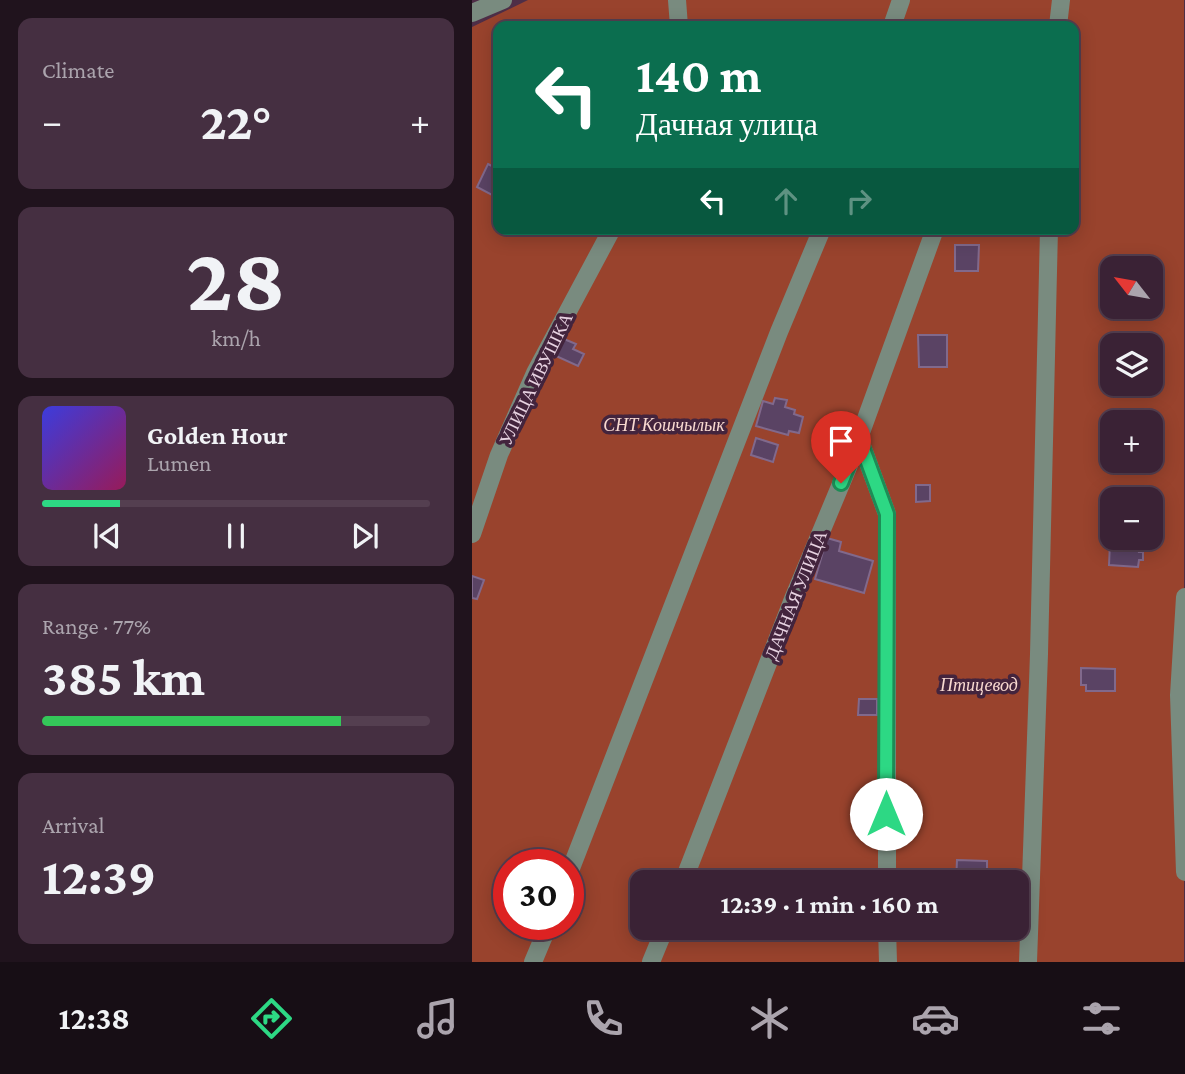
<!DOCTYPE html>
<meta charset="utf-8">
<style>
:root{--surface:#3a2235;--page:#452f41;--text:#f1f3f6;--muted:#aba4ad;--line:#543f50;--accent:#2dd884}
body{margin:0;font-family:"Crimson Pro",serif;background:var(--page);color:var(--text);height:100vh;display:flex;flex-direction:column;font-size:26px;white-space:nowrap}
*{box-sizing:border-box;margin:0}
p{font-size:23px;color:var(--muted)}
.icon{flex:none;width:38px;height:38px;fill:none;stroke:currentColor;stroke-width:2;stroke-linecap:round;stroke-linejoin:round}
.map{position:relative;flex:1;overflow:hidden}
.panel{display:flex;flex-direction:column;gap:18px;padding:18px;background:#20131d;width:472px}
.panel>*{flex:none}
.hud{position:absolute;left:21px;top:21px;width:586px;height:214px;border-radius:14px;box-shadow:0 4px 18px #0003,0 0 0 2px var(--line);background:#0b6e4f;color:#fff;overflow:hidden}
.needle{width:46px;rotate:301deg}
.buttons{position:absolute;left:628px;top:256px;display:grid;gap:14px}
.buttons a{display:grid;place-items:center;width:63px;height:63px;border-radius:14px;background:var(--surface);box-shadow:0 4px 18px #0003,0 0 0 2px var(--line);font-size:35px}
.speed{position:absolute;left:21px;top:849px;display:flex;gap:14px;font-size:35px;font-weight:700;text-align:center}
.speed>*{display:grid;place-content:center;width:91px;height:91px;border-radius:50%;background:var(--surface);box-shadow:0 4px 18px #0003,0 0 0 2px var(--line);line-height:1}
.speed .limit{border:10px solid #d22;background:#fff;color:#111}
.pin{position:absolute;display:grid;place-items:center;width:60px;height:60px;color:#fff;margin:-72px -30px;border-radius:50% 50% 50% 0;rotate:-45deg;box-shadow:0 0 7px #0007}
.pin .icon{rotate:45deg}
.me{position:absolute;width:77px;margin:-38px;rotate:0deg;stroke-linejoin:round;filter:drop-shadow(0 0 5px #0008)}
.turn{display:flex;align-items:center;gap:24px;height:147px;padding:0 28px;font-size:32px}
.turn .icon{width:91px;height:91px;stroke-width:2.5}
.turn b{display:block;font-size:49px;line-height:60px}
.lanes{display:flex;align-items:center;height:66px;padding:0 28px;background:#0003;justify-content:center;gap:35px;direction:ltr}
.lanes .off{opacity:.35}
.big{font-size:52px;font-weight:700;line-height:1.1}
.panel .widget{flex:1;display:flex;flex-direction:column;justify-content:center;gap:10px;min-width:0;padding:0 24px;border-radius:14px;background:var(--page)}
.panel .dial{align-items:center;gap:0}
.dial b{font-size:91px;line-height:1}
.song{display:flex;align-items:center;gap:21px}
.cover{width:84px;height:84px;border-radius:10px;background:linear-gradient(135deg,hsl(240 70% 55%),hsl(330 70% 35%))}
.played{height:7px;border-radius:4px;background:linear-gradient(90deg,var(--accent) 20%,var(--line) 20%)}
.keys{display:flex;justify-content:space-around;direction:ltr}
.heat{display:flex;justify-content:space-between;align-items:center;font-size:38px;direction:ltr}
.charge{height:10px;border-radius:5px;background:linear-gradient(90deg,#34c759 77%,var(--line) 0)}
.trip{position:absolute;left:158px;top:870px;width:399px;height:70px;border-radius:14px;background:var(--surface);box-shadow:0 4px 18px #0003,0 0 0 2px var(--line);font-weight:700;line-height:70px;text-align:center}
.menu{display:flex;height:112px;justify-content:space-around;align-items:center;background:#170e15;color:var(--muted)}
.menu .icon{width:49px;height:49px}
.menu .on{color:var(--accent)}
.menu b{font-size:32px;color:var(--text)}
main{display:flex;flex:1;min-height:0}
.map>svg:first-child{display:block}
</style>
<main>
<section class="panel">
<div class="widget"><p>Climate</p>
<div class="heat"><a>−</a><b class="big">22°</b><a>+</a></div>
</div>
<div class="widget dial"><b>28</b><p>km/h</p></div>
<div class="widget">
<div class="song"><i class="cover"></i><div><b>Golden Hour</b><p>Lumen</p></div></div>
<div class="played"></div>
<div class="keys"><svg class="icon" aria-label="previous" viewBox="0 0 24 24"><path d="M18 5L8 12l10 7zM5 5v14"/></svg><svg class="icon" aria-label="pause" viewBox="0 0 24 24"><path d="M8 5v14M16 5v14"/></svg><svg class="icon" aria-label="next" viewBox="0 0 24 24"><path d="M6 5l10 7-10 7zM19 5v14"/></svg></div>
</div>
<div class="widget"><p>Range · 77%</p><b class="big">385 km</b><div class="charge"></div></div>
<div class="widget"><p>Arrival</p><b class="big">12:39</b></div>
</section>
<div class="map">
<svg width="713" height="962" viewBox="0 0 713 962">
<rect width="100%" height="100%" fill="#4e2e47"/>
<!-- green -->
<path fill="#99432d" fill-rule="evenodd" d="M56 0H712V962H0V27ZM26 26H602V229H26ZM640 268H679V306H640ZM640 345H679V383H640ZM640 422H679V460H640ZM640 499H679V537H640ZM37 864H96V924H37ZM170 882H544V928H170Z"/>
<!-- building -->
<path fill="#5a4364" stroke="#81698c" stroke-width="2" d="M16 164 26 169V184L20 195 5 187Z
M483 245H507L506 271H483Z
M446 335H475V367H447Z
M92 339 104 344 101 349 112 354 106 366 84 356Z
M303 398 315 400 313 407 323 410 322 414 331 417 327 433 317 431 316 435 284 426 291 401 301 404Z
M363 420 380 427 368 457 351 450Z
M284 438 306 445 301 462 279 455Z
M444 485H458V501L444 502Z
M355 538 369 542 367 551 401 561 392 593 343 579Z
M638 543 668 545 667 552H671V560H667L666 567 637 565Z
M0 576 12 580 5 599 0 598Z
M609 668 643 669V691H614V685H609Z
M387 699H405V715H386Z
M485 860 515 861V881L518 882H484Z"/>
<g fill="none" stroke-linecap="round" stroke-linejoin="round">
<!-- minor -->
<path stroke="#798b7f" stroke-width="18" d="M205 0 207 26
M0 13 31 0
M420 26 429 0
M586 26 589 0
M387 438 415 514V882
M0 534 27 455 63 373 140 229
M713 597 707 695 713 872
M96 876 307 332 350 229
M211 882 321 599 379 460 463 229
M415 928 416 962
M61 962 77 924
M179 962 193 928
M556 962 567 654 577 229"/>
</g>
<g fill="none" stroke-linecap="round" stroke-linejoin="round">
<!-- route casing -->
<g stroke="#1d8c56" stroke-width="18">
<path id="route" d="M369 483 387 438 415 514 414 814"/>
</g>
<!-- route -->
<use href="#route" stroke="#2dd884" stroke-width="12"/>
</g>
<g text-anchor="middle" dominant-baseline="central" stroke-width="7" stroke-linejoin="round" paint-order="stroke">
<!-- street labels -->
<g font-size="18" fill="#e8d3e2" stroke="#43243d">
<text transform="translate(64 379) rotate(-64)">УЛИЦА ИВУШКА</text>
<text transform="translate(324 595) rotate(-68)">ДАЧНАЯ УЛИЦА</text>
</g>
<!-- park labels -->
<g font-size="18" font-style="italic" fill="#f8d9d0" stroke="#43243d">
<text x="192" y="425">СНТ Кошчылык</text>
<text x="507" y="685">Птицевод</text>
</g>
</g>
</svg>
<div class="buttons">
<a><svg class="needle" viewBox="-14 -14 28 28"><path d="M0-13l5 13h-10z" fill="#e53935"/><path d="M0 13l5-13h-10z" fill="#aba4ad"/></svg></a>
<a><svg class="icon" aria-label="layers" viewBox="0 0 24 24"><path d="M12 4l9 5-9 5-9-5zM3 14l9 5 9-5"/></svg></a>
<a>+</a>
<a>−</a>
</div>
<div class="speed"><div class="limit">30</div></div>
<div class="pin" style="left:369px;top:483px;background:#d93025"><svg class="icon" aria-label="arrive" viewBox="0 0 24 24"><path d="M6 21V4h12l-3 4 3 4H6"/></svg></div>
<svg class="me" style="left:414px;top:814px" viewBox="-20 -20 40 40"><circle r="19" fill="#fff"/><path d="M0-13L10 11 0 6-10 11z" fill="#2dd884"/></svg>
<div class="trip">12:39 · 1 min · 160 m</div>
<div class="hud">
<div class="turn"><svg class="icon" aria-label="left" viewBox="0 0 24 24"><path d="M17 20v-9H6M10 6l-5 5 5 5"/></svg><div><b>140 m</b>Дачная улица</div></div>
<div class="lanes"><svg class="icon" aria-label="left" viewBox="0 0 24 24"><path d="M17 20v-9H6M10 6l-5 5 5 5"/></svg><svg class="icon off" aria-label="ahead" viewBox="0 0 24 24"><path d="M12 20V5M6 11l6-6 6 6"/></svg><svg class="icon off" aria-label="right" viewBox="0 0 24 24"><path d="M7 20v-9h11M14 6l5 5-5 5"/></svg></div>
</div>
</div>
</main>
<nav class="menu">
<b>12:38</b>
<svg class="icon on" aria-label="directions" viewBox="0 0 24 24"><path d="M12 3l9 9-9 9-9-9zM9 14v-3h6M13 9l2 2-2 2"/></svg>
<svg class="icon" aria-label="music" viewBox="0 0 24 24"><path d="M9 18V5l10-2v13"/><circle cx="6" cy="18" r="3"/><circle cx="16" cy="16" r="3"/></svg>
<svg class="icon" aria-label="phone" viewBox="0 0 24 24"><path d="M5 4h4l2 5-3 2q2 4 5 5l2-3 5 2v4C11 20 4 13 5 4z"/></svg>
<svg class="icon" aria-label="climate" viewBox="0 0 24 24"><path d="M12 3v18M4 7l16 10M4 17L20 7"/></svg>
<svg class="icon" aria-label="car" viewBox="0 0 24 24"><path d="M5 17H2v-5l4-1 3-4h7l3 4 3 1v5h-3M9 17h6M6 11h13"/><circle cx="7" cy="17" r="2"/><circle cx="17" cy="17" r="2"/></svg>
<svg class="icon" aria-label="filters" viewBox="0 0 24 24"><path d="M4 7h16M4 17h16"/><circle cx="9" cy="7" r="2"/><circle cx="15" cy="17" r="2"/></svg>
</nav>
